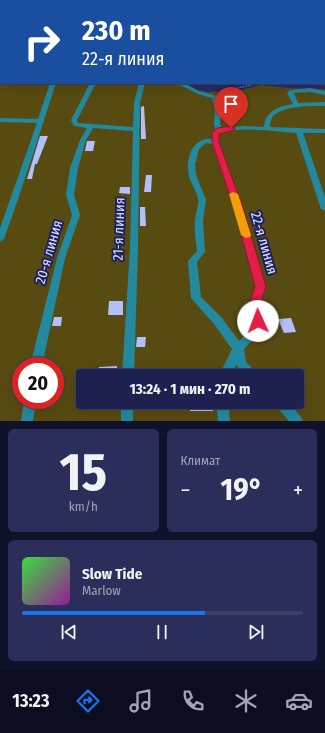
<!DOCTYPE html>
<html lang="ru">
<meta charset="utf-8">
<style>
:root{--surface:#1e2150;--page:#2b2e5a;--text:#f1f3f6;--muted:#a1a3b7;--line:#3c3e67;--accent:#1a73e8}
body{margin:0;font-family:"Fira Sans Condensed",sans-serif;background:var(--page);color:var(--text);height:100vh;display:flex;flex-direction:column;font-size:15px;white-space:nowrap}
*{box-sizing:border-box;margin:0}
p{font-size:13px;color:var(--muted)}
.icon{flex:none;width:22px;height:22px;fill:none;stroke:currentColor;stroke-width:2;stroke-linecap:round;stroke-linejoin:round}
.map{position:relative;height:421px;overflow:hidden}
.details{display:flex;flex-direction:column;gap:8px;padding:8px;background:#10122c;flex:1}
.details>*{flex:none}
.hud{position:absolute;left:0px;top:0px;width:325px;height:84px;box-shadow:0 4px 16px #0002,0 0 0 1px var(--line);background:#1a4fa0;color:#fff;overflow:hidden}
.speed{position:absolute;left:12px;top:357px;display:flex;gap:8px;font-size:20px;font-weight:700;text-align:center}
.speed>*{display:grid;place-content:center;width:52px;height:52px;border-radius:50%;background:var(--surface);box-shadow:0 4px 16px #0002,0 0 0 1px var(--line);line-height:1}
.speed .limit{border:6px solid #d22;background:#fff;color:#111}
.pin{position:absolute;display:grid;place-items:center;width:34px;height:34px;color:#fff;margin:-41px -17px;border-radius:50% 50% 50% 0;rotate:-45deg;box-shadow:0 0 4px #0007}
.pin .icon{rotate:45deg}
.me{position:absolute;width:44px;margin:-22px;rotate:358deg;stroke-linejoin:round;filter:drop-shadow(0 0 3px #0008)}
.turn{display:flex;align-items:center;gap:14px;height:84px;padding:0 16px;font-size:18px}
.turn .icon{width:52px;height:52px;stroke-width:2.5}
.turn b{display:block;font-size:28px;line-height:34px}
.big{font-size:30px;font-weight:700;line-height:1.1}
.details .tile{flex:1;display:flex;flex-direction:column;justify-content:center;gap:6px;min-width:0;padding:0 14px;border-radius:6px;background:var(--page)}
.details .dial{align-items:center;gap:0}
.dial b{font-size:52px;line-height:1}
.song{display:flex;align-items:center;gap:12px}
.cover{width:48px;height:48px;border-radius:6px;background:linear-gradient(135deg,hsl(120 70% 55%),hsl(300 70% 35%))}
.played{height:4px;border-radius:2px;background:linear-gradient(90deg,var(--accent) 65%,var(--line) 65%)}
.keys{display:flex;justify-content:space-around;direction:ltr}
.heat{display:flex;justify-content:space-between;align-items:center;font-size:22px;direction:ltr}
.details .tiles{flex:1;display:grid;gap:8px;grid-template-columns:1fr 1fr}
.tile:last-child{grid-column:span 2}
.trip{position:absolute;left:76px;top:369px;width:228px;height:40px;border-radius:4px;background:var(--surface);box-shadow:0 4px 16px #0002,0 0 0 1px var(--line);font-weight:700;line-height:40px;text-align:center}
.dock{display:flex;height:64px;justify-content:space-around;align-items:center;background:#0c0d20;color:var(--muted)}
.dock .icon{width:28px;height:28px}
.dock .on{color:var(--accent)}
.dock b{font-size:18px;color:var(--text)}
.map>svg:first-child{display:block}
</style>
<div class="map">
<svg width="325" height="421" viewBox="0 0 325 421">
<rect width="100%" height="100%" fill="#282c6a"/>
<!-- green -->
<path fill="#584b12" fill-rule="evenodd" d="M0 72 1 83H187L194 89 208 92 238 91 261 85 289 88 325 89V421H0ZM21 366H55V400H21ZM83 376H297V402H83Z"/>
<!-- building -->
<path fill="#b3bffd" d="M144 106 146 139H141V107Z
M40 136H48L37 164H35L32 179H27Z
M87 141H95L93 151H85Z
M146 175H152L151 192H144Z
M120 187H130V194L119 193Z
M140 207H145L146 226H140Z
M109 301H123V315H108Z
M54 317H62L61 326H52Z
M291 318 296 332 284 333 278 319Z
M137 337H146L145 347H136Z
M117 366V376H99V367Z
M189 402H212L213 411H190Z"/>
<g fill="none" stroke-linecap="round" stroke-linejoin="round">
<!-- path -->
<path stroke="#7c80ad" stroke-width="1" stroke-dasharray="2 1" stroke-linecap="butt" d="M220 95 229 90 260 83"/>
<!-- minor -->
<path fill="#23899f" fill-rule="evenodd" d="M0 33H1V35H0Z
M1 75V79L0 80V76Z
M50 83H56C39 135 23 187 4 239L0 242V228L37 123 0 122V118L38 119Z
M90 83H96L77 120 78 123 133 127 134 103 139 83H145L140 103 138 248 134 376H122L130 248 133 131 93 128 86 140 78 168 74 195 80 215 65 258 42 366H30L57 258 72 215 66 195 70 168 80 140 87 128 74 126 71 120Z
M171 83H184L199 91 217 96 221 114 220 124 222 128 243 126 264 127C265 111 279 106 293 104L287 93 290 90 310 88 325 91V95L310 92 294 93 298 103 325 102V106C312 106 276 105 271 120 270 123 270 125 270 127L325 129V133H303L325 197V211L321 209 296 133C276 131 238 126 219 134 219 159 234 184 242 207 251 233 258 260 266 286L262 299V330L244 349 246 362 257 373 259 376H246L236 365 231 376H219L232 349 214 324 191 298 188 261 197 251C196 241 194 231 195 221 195 214 199 206 198 199 197 191 191 184 189 176 185 160 192 136 213 139V133L216 131 214 124 215 114 212 98 198 94 182 86ZM206 143 213 144 234 208 256 286 252 299V328L239 341 222 318 201 297 197 262 205 252 203 221 206 200 196 175 195 165 199 149Z
M24 400H36L33 421H21Z
M121 402H133V421H121Z
M216 402H228L230 421H218Z
M274 402H288L301 417 303 421H289L276 406Z"/>
</g>
<!-- route -->
<path fill="#e11d48" stroke="#92132f" d="M231 126 235 128 234 130 219 134V142L243 208 266 286 262 299 263 321 262 324 258 326 254 324 252 321 251 299 255 286 234 208 212 142V133L217 128Z"/>
<!-- slow -->
<path fill="#f59e0b" d="M233 192 238 194 251 235 250 237 246 238 241 235 229 194Z"/>
<g text-anchor="middle" dominant-baseline="central" stroke-width="4" stroke-linejoin="round" paint-order="stroke">
<!-- street labels -->
<g font-size="14" fill="#e0e5fc" stroke="#1f215e">
<text transform="translate(119 229) rotate(-88)">21-я линия</text>
<text transform="translate(264 243) rotate(74)">22-я линия</text>
<text transform="translate(49 252) rotate(-74)">20-я линия</text>
</g>
</g>
</svg>
<div class="speed"><div class="limit">20</div></div>
<div class="pin" style="left:231px;top:128px;background:#d93025"><svg class="icon" aria-label="arrive" viewBox="0 0 24 24"><path d="M6 21V4h12l-3 4 3 4H6"/></svg></div>
<svg class="me" style="left:258px;top:321px" viewBox="-20 -20 40 40"><circle r="19" fill="#fff"/><path d="M0-13L10 11 0 6-10 11z" fill="#e11d48"/></svg>
<div class="trip">13:24 · 1 мин · 270 m</div>
<div class="hud">
<div class="turn"><svg class="icon" aria-label="right" viewBox="0 0 24 24"><path d="M7 20v-9h11M14 6l5 5-5 5"/></svg><div><b>230 m</b>22-я линия</div></div>
</div>
</div>
<section class="details">
<div class="tiles">
<div class="tile dial"><b>15</b><p>km/h</p></div>
<div class="tile"><p>Климат</p>
<div class="heat"><a>−</a><b class="big">19°</b><a>+</a></div>
</div>
<div class="tile">
<div class="song"><i class="cover"></i><div><b>Slow Tide</b><p>Marlow</p></div></div>
<div class="played"></div>
<div class="keys"><svg class="icon" aria-label="previous" viewBox="0 0 24 24"><path d="M18 5L8 12l10 7zM5 5v14"/></svg><svg class="icon" aria-label="pause" viewBox="0 0 24 24"><path d="M8 5v14M16 5v14"/></svg><svg class="icon" aria-label="next" viewBox="0 0 24 24"><path d="M6 5l10 7-10 7zM19 5v14"/></svg></div>
</div>
</div>
</section>
<nav class="dock">
<b>13:23</b>
<svg class="icon on" aria-label="directions" viewBox="0 0 24 24"><path d="M12 3l9 9-9 9-9-9zM9 14v-3h6M13 9l2 2-2 2"/></svg>
<svg class="icon" aria-label="music" viewBox="0 0 24 24"><path d="M9 18V5l10-2v13"/><circle cx="6" cy="18" r="3"/><circle cx="16" cy="16" r="3"/></svg>
<svg class="icon" aria-label="phone" viewBox="0 0 24 24"><path d="M5 4h4l2 5-3 2q2 4 5 5l2-3 5 2v4C11 20 4 13 5 4z"/></svg>
<svg class="icon" aria-label="climate" viewBox="0 0 24 24"><path d="M12 3v18M4 7l16 10M4 17L20 7"/></svg>
<svg class="icon" aria-label="car" viewBox="0 0 24 24"><path d="M5 17H2v-5l4-1 3-4h7l3 4 3 1v5h-3M9 17h6M6 11h13"/><circle cx="7" cy="17" r="2"/><circle cx="17" cy="17" r="2"/></svg>
</nav>
